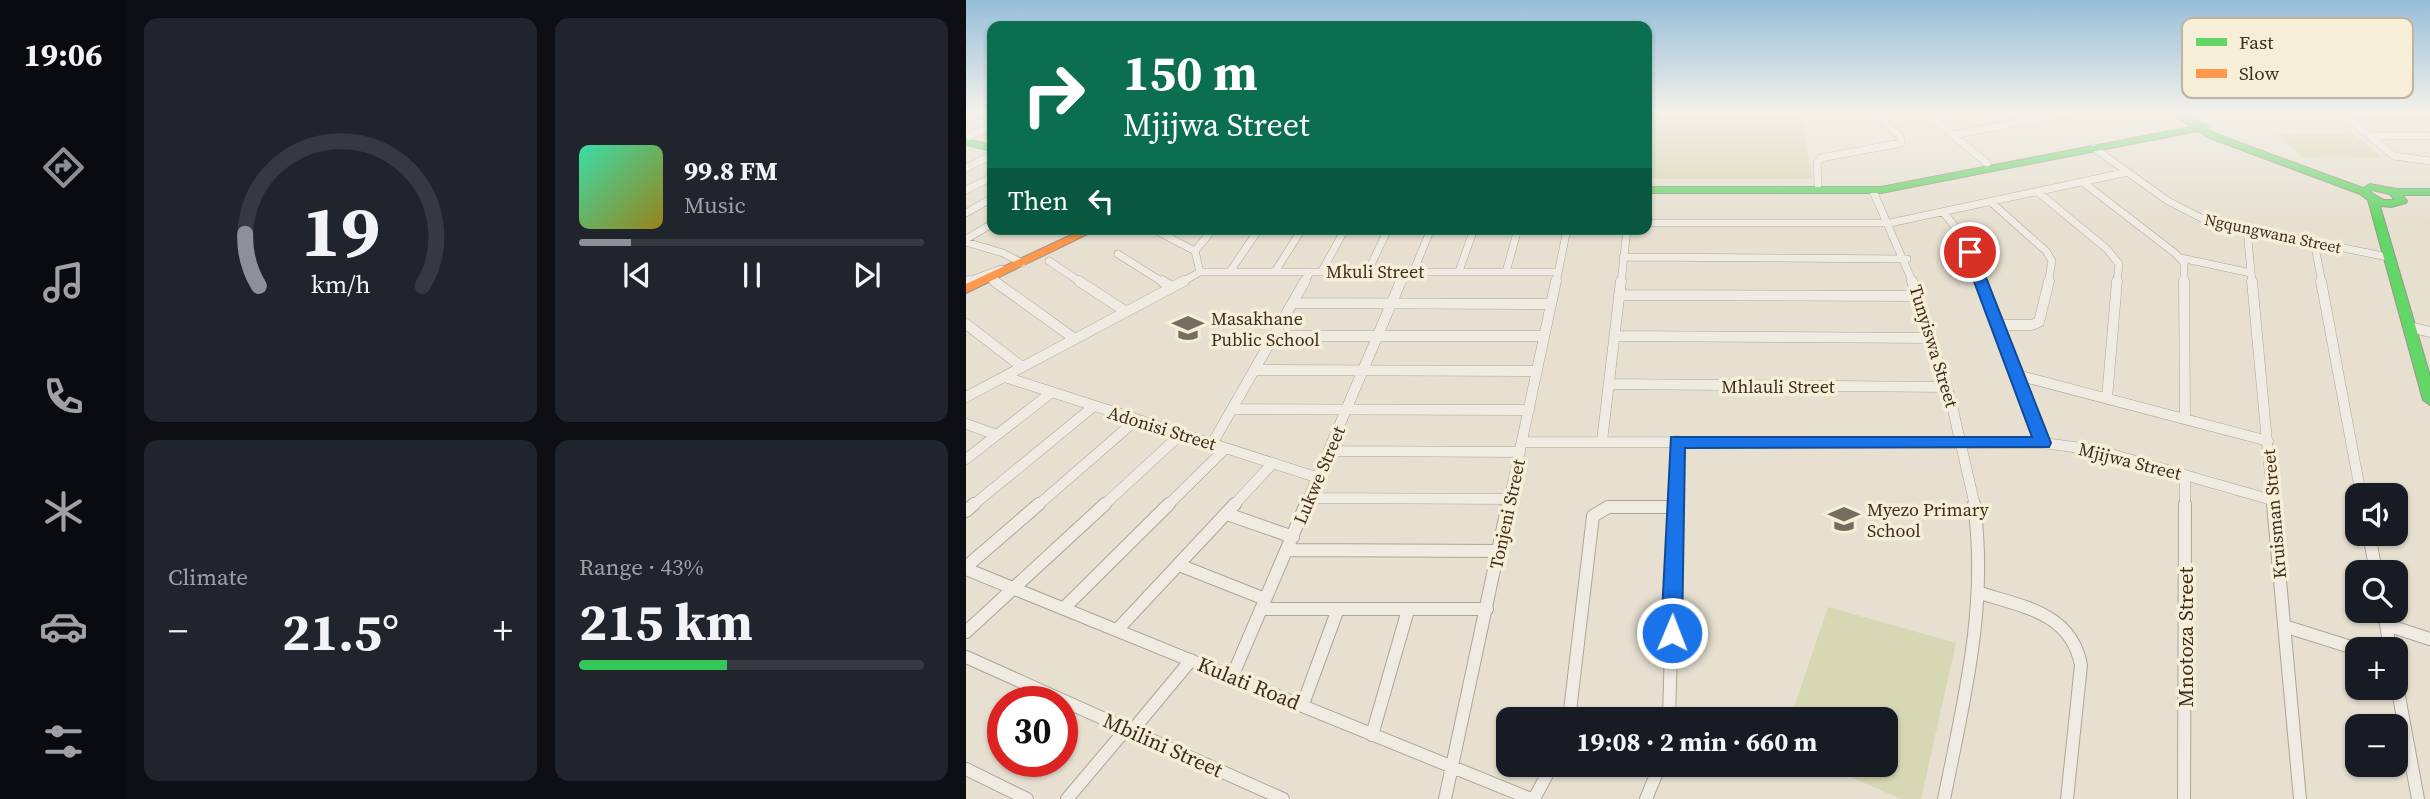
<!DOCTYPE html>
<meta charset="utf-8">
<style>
:root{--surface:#171b24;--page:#20242c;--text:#f1f3f6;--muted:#9ea1a6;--line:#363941;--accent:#8c9099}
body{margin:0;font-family:"Source Serif 4",serif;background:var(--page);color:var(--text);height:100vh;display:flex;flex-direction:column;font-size:26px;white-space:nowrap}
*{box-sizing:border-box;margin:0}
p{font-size:23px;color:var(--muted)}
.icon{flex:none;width:38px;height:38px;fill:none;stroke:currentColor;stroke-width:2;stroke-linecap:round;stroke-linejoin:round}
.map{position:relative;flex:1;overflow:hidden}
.drawer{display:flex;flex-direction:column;gap:18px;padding:18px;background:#0d0f14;width:840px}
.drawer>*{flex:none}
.guide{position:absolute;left:21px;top:21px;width:665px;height:214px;border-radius:14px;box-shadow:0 2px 5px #0004;background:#0b6e4f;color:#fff;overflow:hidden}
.tools{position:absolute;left:1379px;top:483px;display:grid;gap:14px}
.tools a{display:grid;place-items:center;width:63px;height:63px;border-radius:14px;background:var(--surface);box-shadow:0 2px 5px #0004;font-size:35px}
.speed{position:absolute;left:21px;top:686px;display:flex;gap:14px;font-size:35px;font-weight:700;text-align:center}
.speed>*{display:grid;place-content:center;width:91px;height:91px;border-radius:50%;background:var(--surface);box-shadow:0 2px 5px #0004;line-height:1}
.speed .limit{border:10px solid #d22;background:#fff;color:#111}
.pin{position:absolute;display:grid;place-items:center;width:60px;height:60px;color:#fff;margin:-30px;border:4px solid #fff;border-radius:50%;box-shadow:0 2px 7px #0007}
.me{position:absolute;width:77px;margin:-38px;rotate:1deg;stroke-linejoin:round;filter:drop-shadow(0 0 5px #0008)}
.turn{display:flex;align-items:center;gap:24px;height:147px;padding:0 21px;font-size:32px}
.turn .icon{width:91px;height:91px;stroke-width:2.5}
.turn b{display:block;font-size:49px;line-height:60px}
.then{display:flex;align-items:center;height:66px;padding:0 21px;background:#0003;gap:14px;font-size:26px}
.big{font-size:52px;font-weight:700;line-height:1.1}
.drawer .tile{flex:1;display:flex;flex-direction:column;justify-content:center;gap:10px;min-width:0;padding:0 24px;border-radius:14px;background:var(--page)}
.drawer .dial{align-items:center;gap:0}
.dial svg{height:182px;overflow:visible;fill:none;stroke:var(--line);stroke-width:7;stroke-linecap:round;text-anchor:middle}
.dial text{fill:var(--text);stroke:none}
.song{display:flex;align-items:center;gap:21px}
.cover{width:84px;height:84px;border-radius:10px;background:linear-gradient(135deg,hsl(160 70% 55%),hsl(50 70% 35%))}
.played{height:7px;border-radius:4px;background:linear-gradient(90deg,var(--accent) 15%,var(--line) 15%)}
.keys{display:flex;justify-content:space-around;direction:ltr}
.heat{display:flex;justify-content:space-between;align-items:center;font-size:38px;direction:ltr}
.charge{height:10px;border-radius:5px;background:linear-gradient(90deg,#34c759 43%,var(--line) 0)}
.drawer .tiles{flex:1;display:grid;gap:18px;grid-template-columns:repeat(2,1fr)}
.trip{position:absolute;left:530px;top:707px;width:402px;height:70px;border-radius:14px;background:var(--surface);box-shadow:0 2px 5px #0004;font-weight:700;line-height:70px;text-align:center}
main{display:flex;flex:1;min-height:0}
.tabs{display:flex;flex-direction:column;width:126px;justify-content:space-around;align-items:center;background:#090b0e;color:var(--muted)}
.tabs .icon{width:49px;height:49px}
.tabs .on{color:var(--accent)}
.tabs b{font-size:32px;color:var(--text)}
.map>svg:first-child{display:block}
</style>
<main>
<nav class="tabs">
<b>19:06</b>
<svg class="icon on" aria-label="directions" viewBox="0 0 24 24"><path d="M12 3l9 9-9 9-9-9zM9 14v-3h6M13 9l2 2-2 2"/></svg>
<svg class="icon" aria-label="music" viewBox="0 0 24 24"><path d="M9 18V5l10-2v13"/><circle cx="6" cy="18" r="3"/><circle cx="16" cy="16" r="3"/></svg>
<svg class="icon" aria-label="phone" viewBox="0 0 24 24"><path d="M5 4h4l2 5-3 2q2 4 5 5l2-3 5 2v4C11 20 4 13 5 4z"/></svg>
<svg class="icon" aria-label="climate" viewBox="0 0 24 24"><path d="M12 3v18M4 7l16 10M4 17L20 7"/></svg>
<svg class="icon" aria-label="car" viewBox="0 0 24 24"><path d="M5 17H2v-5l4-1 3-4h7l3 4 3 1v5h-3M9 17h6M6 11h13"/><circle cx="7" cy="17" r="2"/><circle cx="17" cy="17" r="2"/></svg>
<svg class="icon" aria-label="filters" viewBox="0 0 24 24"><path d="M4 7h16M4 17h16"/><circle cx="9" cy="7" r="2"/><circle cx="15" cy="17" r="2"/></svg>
</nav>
<section class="drawer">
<div class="tiles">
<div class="tile dial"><svg viewBox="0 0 100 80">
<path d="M14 69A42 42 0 1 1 86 69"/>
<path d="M14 69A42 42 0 0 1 8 46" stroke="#8c9099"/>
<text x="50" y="56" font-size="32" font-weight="700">19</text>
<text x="50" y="72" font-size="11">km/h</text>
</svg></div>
<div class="tile">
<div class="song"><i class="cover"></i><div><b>99.8 FM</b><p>Music</p></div></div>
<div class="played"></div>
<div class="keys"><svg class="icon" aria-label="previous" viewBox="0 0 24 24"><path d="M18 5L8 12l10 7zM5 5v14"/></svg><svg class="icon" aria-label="pause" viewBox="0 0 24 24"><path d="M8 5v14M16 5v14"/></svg><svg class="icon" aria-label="next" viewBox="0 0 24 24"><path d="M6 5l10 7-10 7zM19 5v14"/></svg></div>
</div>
<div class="tile"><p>Climate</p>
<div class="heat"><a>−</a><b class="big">21.5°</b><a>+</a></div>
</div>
<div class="tile"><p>Range · 43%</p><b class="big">215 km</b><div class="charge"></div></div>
</div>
</section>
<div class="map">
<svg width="1464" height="799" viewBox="0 0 1464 799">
<rect width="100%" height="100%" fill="#e7e0d1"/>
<!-- green -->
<path fill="#d6d7b3" d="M681 112H835L846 179H681Z
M1386 133 1415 157 1337 158 1311 134Z
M862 607 990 643 955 799H935L857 765H920V719H824Z"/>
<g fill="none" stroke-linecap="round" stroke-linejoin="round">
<!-- street-far2 casing -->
<g stroke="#ada599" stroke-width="8">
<path id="street-far2" d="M959 112 1021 163
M1375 112 1428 156 1464 161
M1377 113 1464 114
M0 119 16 112
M987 135 1107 112
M1404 136H1464
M0 138 26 125
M1128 148 1202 201 1239 220 1422 257
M0 168 26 155
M1118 183 1210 254 1218 263V283
M852 184 851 163 855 158 935 143 934 136 907 112
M0 190 26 177
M907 191 947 283
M1073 193 1141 249 1153 264 1151 283
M1026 203 1080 251 1086 261 1082 283
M0 213 26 198
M978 213 998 238 1015 283
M681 223H924L1162 172
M187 229 229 251
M1281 229 1286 283
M0 239 26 224
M0 242 37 253 56 263
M1348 242 1356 283
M152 254 198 283
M657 257 941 259
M1215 258 1285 273
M83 261 116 283
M265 270 293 229
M310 270 336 229
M356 271 379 229
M402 271 422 229
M493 271 508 229
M234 272 229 251 247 229
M447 272 465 229
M540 272 552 229
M24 278 30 283
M0 282 35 269
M214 283 234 272H591
M338 283 344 272
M435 283 439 272
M590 283 601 229
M655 283 661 229"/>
</g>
<!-- street-far1 casing -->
<g stroke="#ada599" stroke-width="11">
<path id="street-far1" d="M28 281 109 339
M113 281 159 311
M196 281 204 286
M946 281 985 401 1009 506
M1014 281 1077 443
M1218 281 1219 419
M1286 281 1307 506
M1355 281 1395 495
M0 282 3 281
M653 295 953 296
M327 303 585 304
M0 324 56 367
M1033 325H1066L1073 322 1083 281
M1443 327 1464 332
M308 336H578
M649 336 966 338
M289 370 571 371
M1051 375 1302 441
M39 377 353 478
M643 384 981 387
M0 397 218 281
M1141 398 1151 281
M266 409 563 410
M0 424 31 435
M636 441 655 281
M556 442 1077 443 1131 450 1306 500
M246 444 339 281
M364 451 554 452
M0 459 86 392
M345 498 544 499
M6 506 128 406
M71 506 170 420
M137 506 215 434
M201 506 260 448
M267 506 307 463
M339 506 435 281
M542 506 590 281
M709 506 711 441
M1219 506V475"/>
</g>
<!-- street casing -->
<g stroke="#ada599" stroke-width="14">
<path id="street" d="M1307 504 1334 799
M0 511 8 504
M261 514 327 537
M1403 534 1410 572
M321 550 534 551
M213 565 299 599
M0 567 73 504
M0 569 565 799
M1014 593C1058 607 1105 613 1115 665L1101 799
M98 608 203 504
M295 609H521
M1418 611 1424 649
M1421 625 1464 639
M1318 626 1391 649
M152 629 269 504
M0 632 139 504
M0 657 317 799
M266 677 340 504
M1430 680 1452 799
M337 704 372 609
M603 719 627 516 642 507H709
M703 719 709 504
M166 731 225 660
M406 735 442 610
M0 769 61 799
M101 799 161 728
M479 799 542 504
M568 799 586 765
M680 799 694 765
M978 799C998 700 1022 606 1008 504
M1218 799 1219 504"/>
</g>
<!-- fast casing -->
<g stroke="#9c958a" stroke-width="2">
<path id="fast" d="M1202 112C1218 112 1228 124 1243 125L1245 127 1242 129 1250 134 1397 188 1404 184 1431 189H1464V195H1436L1441 201 1440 203 1425 207 1414 206 1464 376V405L1457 400 1402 200 1394 194 1244 138 1232 131 915 193H681V187H915L1225 127ZM1406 190 1424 194 1429 200H1418L1404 192Z
M0 139 26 145V151L0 145Z"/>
</g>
<!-- slow casing -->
<g stroke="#9c958a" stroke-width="2">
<path id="slow" d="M118 229H132L0 293V284Z"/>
</g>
<!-- street-far2 -->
<use href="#street-far2" stroke="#efebe3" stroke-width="7"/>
<!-- street-far1 -->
<use href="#street-far1" stroke="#efebe3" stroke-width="10"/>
<!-- street -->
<use href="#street" stroke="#efebe3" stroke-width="12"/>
<!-- fast -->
<use href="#fast" fill="#63d668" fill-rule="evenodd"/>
<!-- slow -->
<use href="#slow" fill="#ff974d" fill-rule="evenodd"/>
</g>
<!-- sky -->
<linearGradient id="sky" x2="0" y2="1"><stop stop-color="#96bed9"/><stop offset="0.5" stop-color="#f4f1ea"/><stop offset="1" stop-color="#f4f1ea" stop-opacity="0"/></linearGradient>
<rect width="1464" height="224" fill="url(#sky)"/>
<!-- route -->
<path fill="#1a73e8" stroke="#114b97" stroke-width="2" d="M999 249 1010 252 1085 443 1083 447 719 448 716 633 713 639 706 642 698 639 695 633 705 437H1066L997 252Z"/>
<!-- icons -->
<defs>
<g id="school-bare" transform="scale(2.415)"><path d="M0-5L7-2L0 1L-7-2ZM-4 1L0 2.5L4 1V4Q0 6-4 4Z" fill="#786c5e" stroke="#f7eed8" stroke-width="2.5" paint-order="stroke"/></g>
</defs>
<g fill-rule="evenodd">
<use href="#school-bare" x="222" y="328"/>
<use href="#school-bare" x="878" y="519"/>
</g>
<g text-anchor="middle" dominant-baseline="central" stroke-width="7" stroke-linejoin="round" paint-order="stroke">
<!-- far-street labels -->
<g font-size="16" fill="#3d2e20" stroke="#f7eed8">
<text transform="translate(1307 233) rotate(12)">Ngqungwana Street</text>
</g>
<!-- street labels -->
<g font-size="18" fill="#3d2e20" stroke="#f7eed8">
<text x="409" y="271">Mkuli Street</text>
<text transform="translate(968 346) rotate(73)">Tunyiswa Street</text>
<text x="812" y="386">Mhlauli Street</text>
<text transform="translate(196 428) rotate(17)">Adonisi Street</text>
<text transform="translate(1164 461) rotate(14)">Mjijwa Street</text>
<text transform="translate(353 475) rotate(-67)">Lukwe Street</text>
<text transform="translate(541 514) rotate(-78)">Tonjeni Street</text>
<text transform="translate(1308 514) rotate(-95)">Kruisman Street</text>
</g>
<!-- poi labels -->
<g font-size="18" fill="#3d2e20" stroke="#f7eed8" text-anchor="start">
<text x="245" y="318">Masakhane<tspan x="245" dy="21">Public School</tspan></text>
<text x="901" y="509">Myezo Primary<tspan x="901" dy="21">School</tspan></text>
</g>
<!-- near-street labels -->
<g font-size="21" fill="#3d2e20" stroke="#f7eed8">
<text transform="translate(1219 637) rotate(-90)">Mnotoza Street</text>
<text transform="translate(283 683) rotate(22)">Kulati Road</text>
<text transform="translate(197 745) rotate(24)">Mbilini Street</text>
</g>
</g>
<!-- legend -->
<rect x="1216" y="18" width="231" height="80" rx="10" fill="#f7eed8" stroke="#bfb4a1" stroke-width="2"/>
<rect x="1230" y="38" width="31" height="8" fill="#63d668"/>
<rect x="1230" y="69" width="31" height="9" fill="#ff974d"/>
<g font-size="19" fill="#3d2e20">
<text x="1273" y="49">Fast</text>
<text x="1273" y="80">Slow</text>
</g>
</svg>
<div class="tools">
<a><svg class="icon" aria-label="sound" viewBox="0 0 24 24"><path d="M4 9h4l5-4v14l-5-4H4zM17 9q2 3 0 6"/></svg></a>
<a><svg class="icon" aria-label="search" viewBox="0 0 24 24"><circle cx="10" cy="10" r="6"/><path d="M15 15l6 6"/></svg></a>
<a>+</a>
<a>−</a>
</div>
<div class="speed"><div class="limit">30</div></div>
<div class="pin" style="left:1004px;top:252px;background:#d93025"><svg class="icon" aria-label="arrive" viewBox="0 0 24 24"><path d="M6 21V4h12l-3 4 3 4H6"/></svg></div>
<svg class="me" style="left:706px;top:633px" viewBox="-20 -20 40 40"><circle r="17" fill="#1a73e8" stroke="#fff" stroke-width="3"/><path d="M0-11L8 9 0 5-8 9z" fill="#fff"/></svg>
<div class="trip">19:08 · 2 min · 660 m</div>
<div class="guide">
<div class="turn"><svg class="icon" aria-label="right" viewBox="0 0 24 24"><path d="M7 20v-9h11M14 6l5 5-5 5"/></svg><div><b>150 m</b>Mjijwa Street</div></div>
<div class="then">Then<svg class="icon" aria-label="left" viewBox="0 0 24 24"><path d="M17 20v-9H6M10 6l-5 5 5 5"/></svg></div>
</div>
</div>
</main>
